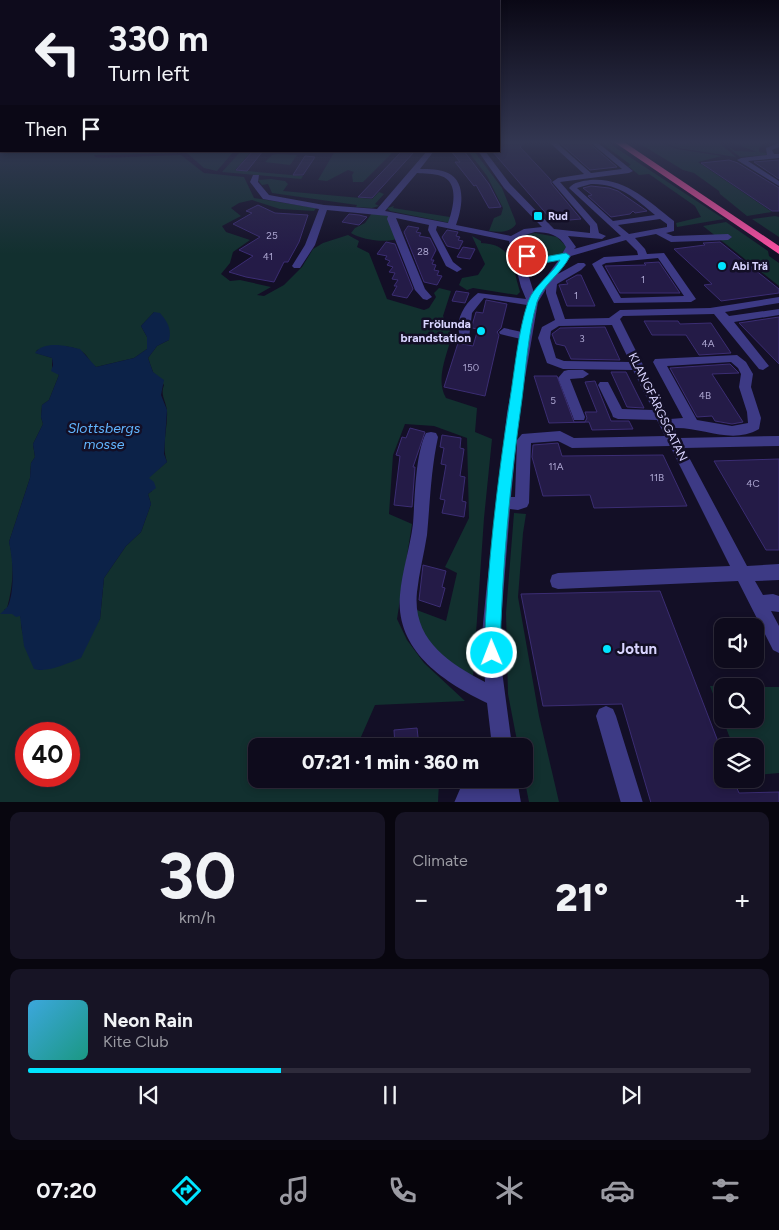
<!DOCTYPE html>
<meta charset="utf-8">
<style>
:root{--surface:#0e0b1c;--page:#171425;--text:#f1f3f6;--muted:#9b9ba3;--line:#2e2b3b;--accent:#00e5ff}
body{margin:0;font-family:Figtree,sans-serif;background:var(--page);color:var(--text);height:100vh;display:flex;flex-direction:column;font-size:19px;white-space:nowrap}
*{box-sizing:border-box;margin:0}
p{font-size:16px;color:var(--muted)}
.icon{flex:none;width:28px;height:28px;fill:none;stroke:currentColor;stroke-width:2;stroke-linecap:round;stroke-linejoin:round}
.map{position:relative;height:802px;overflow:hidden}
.details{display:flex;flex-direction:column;gap:10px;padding:10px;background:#08060f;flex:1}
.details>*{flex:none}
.top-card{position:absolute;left:0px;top:0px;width:500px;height:152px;box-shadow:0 2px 8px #0003,0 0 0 1px var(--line);background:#0e0b1c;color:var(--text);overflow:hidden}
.controls{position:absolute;left:714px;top:618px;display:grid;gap:10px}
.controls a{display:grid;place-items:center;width:50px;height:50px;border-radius:10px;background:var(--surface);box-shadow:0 2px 8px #0003,0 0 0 1px var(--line);font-size:25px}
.speed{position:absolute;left:15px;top:722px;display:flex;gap:10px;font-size:25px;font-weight:700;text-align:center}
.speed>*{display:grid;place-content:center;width:65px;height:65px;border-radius:50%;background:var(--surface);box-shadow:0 2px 8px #0003,0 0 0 1px var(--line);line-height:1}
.speed .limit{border:8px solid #d22;background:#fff;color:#111}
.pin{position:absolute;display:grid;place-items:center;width:42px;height:42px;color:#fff;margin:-21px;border:2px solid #fff;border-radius:50%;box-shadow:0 1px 5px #0007}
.me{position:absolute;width:55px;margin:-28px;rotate:359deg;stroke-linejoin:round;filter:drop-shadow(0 0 4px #0008)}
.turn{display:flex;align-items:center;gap:18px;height:105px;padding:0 25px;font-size:22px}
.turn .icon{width:65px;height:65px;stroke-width:2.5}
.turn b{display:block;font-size:35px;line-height:42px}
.then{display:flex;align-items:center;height:48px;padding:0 25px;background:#0003;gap:10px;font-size:19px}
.big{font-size:38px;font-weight:800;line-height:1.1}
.details .widget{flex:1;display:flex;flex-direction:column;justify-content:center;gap:8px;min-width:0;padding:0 18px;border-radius:10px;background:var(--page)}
.details .dial{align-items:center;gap:0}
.dial b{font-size:65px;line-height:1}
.song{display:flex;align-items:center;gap:15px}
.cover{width:60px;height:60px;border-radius:8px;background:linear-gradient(135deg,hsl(200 70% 55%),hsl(170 70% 35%))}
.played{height:5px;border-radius:2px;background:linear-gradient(90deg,var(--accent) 35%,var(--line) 35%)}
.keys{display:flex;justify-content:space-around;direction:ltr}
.heat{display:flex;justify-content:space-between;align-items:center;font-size:28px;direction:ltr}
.details .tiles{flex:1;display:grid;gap:10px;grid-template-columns:1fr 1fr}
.widget:last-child{grid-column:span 2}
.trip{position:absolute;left:248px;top:738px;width:285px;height:50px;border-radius:10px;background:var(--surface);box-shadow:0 2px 8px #0003,0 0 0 1px var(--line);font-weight:800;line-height:50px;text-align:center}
.dock{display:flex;height:80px;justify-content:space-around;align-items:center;background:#06040b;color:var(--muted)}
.dock .icon{width:35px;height:35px}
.dock .active{color:var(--accent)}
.dock b{font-size:22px;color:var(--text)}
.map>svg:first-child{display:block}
</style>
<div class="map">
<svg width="779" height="803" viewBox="0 0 779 803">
<rect width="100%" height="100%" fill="#130f26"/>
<!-- green -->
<path fill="#12302f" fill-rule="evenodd" d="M0 142 1 151H234L217 171 204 168 187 153 94 155 95 157 103 158 181 155 204 173 244 177 254 198 316 208 314 211 280 209 252 200 239 203 231 208 241 216 222 226 226 232 250 240 233 252 230 263 221 274 230 281 240 280 271 287 257 295 264 296 284 285 302 267 313 249 323 243 348 235 359 241 357 247 369 253 387 299 424 310 429 308 436 297 434 293 439 288 451 291 443 316 452 335C447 355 435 379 446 398L477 408 475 432 492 439 484 518 473 677 438 654 419 631 414 609 446 621 457 573 445 567 469 518 467 438 434 426 405 424 393 455 389 514 412 524 397 619 407 640 424 663 465 701 375 705 357 746H256V779H364L366 786 439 782 438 802 0 803ZM154 312 169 340 157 346 148 358 153 372 164 385C160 396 166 400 167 411 168 428 161 445 167 462L148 478 152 491 148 494 151 504 141 532 126 546 104 578 100 619 61 665 39 670C34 660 18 631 22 621L20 616 4 610 7 608C13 587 15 563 9 542L30 478 31 463 35 457 33 444 43 424 41 417 42 405 49 400 59 375 52 368V358L36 353 37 350C51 346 74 343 85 354 89 359 91 363 96 367L134 358 147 349V337L141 326ZM26 734H69V776H26Z
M600 142H607L724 219 677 227 676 223 701 217 695 206 649 174 639 175 628 166 631 165Z
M637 142H660L677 149 722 156 698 162 772 212 747 216 720 194 719 191 694 173 683 170Z
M663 142 676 144 718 142 736 157 678 148Z
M731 142H769L764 143 759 148V152L766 153 767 155 740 157 727 146 735 151 757 152Z
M241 151H252L235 170 303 176 301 179 222 172Z
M335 151H394L363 182H353L352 175 354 172 348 170 327 181 318 180Z
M468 151H474L502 188 515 220 516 224C510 233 499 232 489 231L494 218 501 215 503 208 487 176Z
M278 154 297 155 290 165 265 162 272 155Z
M271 179 285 181 288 184 283 191 372 199 379 192 384 194 375 204 379 206 372 208 356 207 357 205 272 193 268 184 262 185 258 180Z
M394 206 393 208 450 217V223L390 211 387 208Z
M372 213 388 216 397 239C385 243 362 240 351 233L355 228 365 223Z
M775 216 779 217V237L752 219Z
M726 222 768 251 769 256 779 263V286L703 226Z
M535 233 557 237 566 246V249L562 254 541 257 521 249 519 240 525 235Z
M472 236 481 241V243C513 244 512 266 520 292L517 295 473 288 467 290 459 285 462 278 478 275 485 264Z
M514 513 526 514 523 533 518 597 539 716 559 802H529L524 777V746H518L508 694 506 613Z
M710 686H722V719H755V687H779V773L755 775V746H733Z"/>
<!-- water -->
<path fill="#0c2248" d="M154 312 160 313C167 321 172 329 169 340L157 346 148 358 153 372 164 380 161 395 167 410 164 454 167 462 149 478 154 482 156 488 148 494 151 504 141 532 126 546 104 578 100 619 81 658C68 663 48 673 34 669L24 646 20 616 16 617 12 614H0C3 611 6 609 8 606 15 589 13 560 9 542L30 478 31 463 35 457 33 444 43 424 41 417 42 405 49 400 59 375 51 371 53 365 52 358 35 353C44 340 67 346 80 349L96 367 134 358 147 349V337L141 326Z"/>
<!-- building -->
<path fill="#241b47" stroke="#3b2d73" d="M499 142H524L520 147 551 180V183L581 219 558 221 554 217H549L492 151H499Z
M559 142H588L617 167 590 170Z
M253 151H263L247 171 236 170Z
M402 151H415L372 198 358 197Z
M451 151H464L489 184 501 207 489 208 476 185 474 186 455 162H460Z
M305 156 315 157 303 175H293Z
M729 160 738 163 779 188V211H772L701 163Z
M779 160V179L754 162Z
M591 186 609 188 618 191 647 211 635 213 633 211 630 214 611 217 588 196 592 195 583 188Z
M258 205 275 213 308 215 299 242 288 262H284L274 282 246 277 229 272 253 256 239 250 260 237 233 224 252 213 246 211Z
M349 214 359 215 367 217 359 225 342 222Z
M408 226 419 228 416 232 421 233 419 236 430 238 436 250 431 260H434L432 264 436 265 434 270 439 271 437 275 442 276 437 285 424 282 404 232Z
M447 230 458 232 456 236 460 237 458 240 463 241 459 249 447 246 442 237Z
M386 242 395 244 413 289 407 298 392 295 397 286H394L398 280 392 279 395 273 389 272 393 267 387 265 390 261 385 259 387 256 377 254Z
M720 242 779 289V293L721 301 704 285 712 284 674 249 705 245 703 243Z
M463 247 475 249 470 259 457 257Z
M659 262 680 293H620L605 266 646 265 644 263Z
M577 275H581L595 306H567L559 285 568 284 566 281Z
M456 291 469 293 465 303 452 301Z
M486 300 507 304 501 328 497 332 499 335 485 396 444 387 458 343 473 346 478 329 472 328 473 322 476 312 483 313Z
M779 317V364L739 323Z
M644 321H678L680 324 711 323 731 353 699 355 686 335H652Z
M605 327 620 360 571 359 565 346 556 344 552 334 560 328Z
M730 364 739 373 712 374 743 422 732 424 715 421 712 416 697 417 670 368Z
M611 372H626L644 408 627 407Z
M534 376H557L574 422H585L587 418 585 412H597L585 382 595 381 611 421H629L633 429 592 430 589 422 549 423Z
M410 428 425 432 413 467H415L412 507 394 505 400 456 396 455 402 437 406 438Z
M442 435 461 438 460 448 464 449 460 476 465 477 462 501 466 502 464 517 442 513 445 500 440 499 446 465 441 464 444 448 440 447Z
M558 443 562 456 663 455 687 506 594 508 590 495 543 496 532 457 533 445Z
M779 459V550H766L714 461Z
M423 565 446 571 442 587 445 588 440 607 419 600Z
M660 591 722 752V779H733L739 793 779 792V803H651L622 704 543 706 521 594Z
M417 728 419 746H395L394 730Z"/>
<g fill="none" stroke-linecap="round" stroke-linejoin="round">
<!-- minor -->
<path fill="#3d3a85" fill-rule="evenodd" d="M549 142H556L591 173 622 169 590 142H597L633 171 629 173 560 182 597 224 599 233 606 236 602 239 568 236 576 247 574 249 621 236 569 188C574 182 582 181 590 180 625 177 648 201 674 221V231L666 233 673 236 728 234 732 237 728 240 671 242 656 234 635 238 645 249 647 254 664 253 696 299 691 302 614 303 592 264 604 257 638 255 637 251 626 240 571 256 558 274 578 263H584L586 265 581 270 557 284 556 293 565 319 609 318 620 310 710 308 779 297V303L725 312 729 316 779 309V315L734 322 769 366 763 370 759 369 714 314 623 316 620 319 670 419 683 418 653 362 655 359 737 355 746 362 753 374 751 387 761 418 759 429C731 445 704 427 674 428L679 438 779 436V446L684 448 747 566 779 564V580L755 581 763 595 773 594 779 596V612L771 611 779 626V653L773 650 738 581 558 589 552 587 550 581 552 575 558 573 730 566 670 446 572 448 558 441 531 443 529 503 527 507 518 510 510 509 500 634 502 671 512 746H492L487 703C443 682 395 650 400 595 402 571 410 548 413 524 415 499 415 455 426 433L431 432 436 433 438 437C431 470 430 502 427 535 424 554 419 573 417 592 412 639 448 663 485 682L482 634 486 593 507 413 521 339 500 334 499 332 504 328 522 332 527 305 484 298 472 313 469 338H461C453 321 465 303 478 293L526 299 521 287 509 241 437 226 436 230 453 262 462 269 457 272 446 266 428 230 429 225 396 218 425 289 432 297 427 300 423 299 415 290 387 219 388 216 327 210 315 245 300 268H294L292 266 305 245 319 209 263 199 250 182 253 175H259L258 182 269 195 324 205 377 209 427 151H434L420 169C429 169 440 169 448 173 467 182 462 209 456 225L511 236 524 229 542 227 504 188 478 151H485L510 184 554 229 590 233V226L552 182 558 178 584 174ZM417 173C424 174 433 173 441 176 460 182 453 209 448 223L385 211ZM591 184C618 183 635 198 655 215L613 221 577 188ZM660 219 667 224V227L629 234 618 225ZM535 232C548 232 560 235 566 247L562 254 540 257 520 248 518 240 522 236ZM523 258 540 262 558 261 534 293ZM658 258 684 296 621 298 602 265 606 263ZM546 289V293L555 320 542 327 538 338 547 363 563 369 633 370 653 410 622 409 608 382H600L598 385 612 414 613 417 618 419 657 420 665 436 574 438 560 431 522 434 517 440 515 497H511L519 413 538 302ZM612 325 630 362 564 361 556 358 550 338 551 331 559 326ZM731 362 738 368 741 374 739 387 747 412 748 423 732 426 697 420 667 366Z
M673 142H687L684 144Z
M779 143V147L772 150 774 154H779V158L748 161 779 181V186L737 160 741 158 767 155 766 148Z
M568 370H583L589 374 583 378 570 379 585 417 584 420H574L573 417 558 378 564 371Z
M606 706 613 709 616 716 643 803H621L596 716 599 709Z
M497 779H517L521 803H454L460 789 474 782 497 780Z"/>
<!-- highway -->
<path fill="#ff4fa3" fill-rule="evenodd" d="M614 142H624L779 246V254Z"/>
</g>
<!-- sky -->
<linearGradient id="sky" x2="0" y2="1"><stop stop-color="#0a0815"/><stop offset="0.56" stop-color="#333752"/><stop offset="1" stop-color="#333752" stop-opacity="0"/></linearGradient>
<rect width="779" height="254" fill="url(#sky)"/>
<!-- route -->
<path fill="#00e5ff" stroke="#0095a6" d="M566 253 570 256C562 273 543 284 537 302 528 333 526 368 522 399 510 483 502 568 500 653L498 659 492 661 486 659 484 653C487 568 497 483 510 399 515 368 518 332 528 302 534 285 552 275 560 260L544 263 523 256 527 254 544 257Z"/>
<!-- markers -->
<g fill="#00e5ff" stroke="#130f26" stroke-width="2">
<rect x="533" y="211" width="10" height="10" rx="2.5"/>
<circle cx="722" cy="266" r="5"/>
<circle cx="481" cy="331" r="5"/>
<circle cx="607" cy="649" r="5"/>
</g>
<g text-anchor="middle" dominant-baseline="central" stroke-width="5" stroke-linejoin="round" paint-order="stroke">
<!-- number labels -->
<g font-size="10" fill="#aca6d1">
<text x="272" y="235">25</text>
<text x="423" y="251">28</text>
<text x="268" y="256">41</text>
<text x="643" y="279">1</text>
<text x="576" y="295">1</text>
<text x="582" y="338">3</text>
<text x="708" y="343">4A</text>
<text x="471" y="367">150</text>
<text x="705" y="395">4B</text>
<text x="553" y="400">5</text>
<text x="556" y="466">11A</text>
<text x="657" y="477">11B</text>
<text x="753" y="483">4C</text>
</g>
<!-- far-poi labels -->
<g font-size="11" font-weight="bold" fill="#d9d4ff" stroke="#130f26" text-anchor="start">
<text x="548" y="216">Rud</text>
<text x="732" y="266">Abi Trä</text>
</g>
<!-- poi labels -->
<g font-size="12" font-weight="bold" fill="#d9d4ff" stroke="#130f26" text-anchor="end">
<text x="471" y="324">Frölunda<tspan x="471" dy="14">brandstation</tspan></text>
</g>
<!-- street labels -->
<g font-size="12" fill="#d9d4ff" stroke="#130f26">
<text transform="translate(658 407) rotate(64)">KLANGFÄRGSGATAN</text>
</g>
<!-- water labels -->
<g font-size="14" font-style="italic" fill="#62b6ff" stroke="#130f26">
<text x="104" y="428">Slottsbergs<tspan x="104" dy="16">mosse</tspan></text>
</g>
<!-- near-poi labels -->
<g font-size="15" font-weight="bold" fill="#d9d4ff" stroke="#130f26" text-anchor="start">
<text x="617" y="649">Jotun</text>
</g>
</g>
</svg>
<div class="controls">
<a><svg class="icon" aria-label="sound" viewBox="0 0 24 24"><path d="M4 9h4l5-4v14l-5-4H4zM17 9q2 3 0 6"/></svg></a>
<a><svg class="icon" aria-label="search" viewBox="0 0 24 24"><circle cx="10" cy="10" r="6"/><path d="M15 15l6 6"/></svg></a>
<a><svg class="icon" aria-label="layers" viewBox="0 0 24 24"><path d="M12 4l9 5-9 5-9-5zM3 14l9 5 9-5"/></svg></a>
</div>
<div class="speed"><div class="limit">40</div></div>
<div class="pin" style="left:527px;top:256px;background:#d93025"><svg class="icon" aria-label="arrive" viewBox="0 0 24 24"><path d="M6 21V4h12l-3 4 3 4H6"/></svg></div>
<svg class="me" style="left:492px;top:653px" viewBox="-20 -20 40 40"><circle r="17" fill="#00e5ff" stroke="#fff" stroke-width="3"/><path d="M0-11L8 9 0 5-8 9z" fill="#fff"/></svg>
<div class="trip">07:21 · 1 min · 360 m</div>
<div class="top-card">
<div class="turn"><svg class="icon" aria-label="left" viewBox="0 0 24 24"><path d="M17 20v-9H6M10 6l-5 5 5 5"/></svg><div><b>330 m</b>Turn left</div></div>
<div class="then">Then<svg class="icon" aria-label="arrive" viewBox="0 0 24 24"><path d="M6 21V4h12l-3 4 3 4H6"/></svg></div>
</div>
</div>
<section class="details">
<div class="tiles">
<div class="widget dial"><b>30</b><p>km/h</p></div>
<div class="widget"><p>Climate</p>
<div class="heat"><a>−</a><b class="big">21°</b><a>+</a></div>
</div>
<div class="widget">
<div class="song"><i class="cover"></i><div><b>Neon Rain</b><p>Kite Club</p></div></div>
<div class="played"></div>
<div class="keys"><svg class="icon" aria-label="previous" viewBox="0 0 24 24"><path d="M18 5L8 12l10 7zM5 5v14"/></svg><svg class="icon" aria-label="pause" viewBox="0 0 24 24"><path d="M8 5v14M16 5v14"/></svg><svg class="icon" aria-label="next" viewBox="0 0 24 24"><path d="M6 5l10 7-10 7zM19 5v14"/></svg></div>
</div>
</div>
</section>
<nav class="dock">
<b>07:20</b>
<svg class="icon active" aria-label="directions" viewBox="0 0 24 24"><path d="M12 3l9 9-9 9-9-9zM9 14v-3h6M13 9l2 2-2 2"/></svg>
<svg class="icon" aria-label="music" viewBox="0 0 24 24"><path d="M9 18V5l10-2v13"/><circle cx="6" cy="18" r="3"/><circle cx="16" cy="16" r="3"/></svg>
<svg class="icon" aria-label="phone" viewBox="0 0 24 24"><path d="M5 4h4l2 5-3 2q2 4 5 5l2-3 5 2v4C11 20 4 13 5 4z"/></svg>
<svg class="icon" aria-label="climate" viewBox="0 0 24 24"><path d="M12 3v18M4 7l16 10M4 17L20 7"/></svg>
<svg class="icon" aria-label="car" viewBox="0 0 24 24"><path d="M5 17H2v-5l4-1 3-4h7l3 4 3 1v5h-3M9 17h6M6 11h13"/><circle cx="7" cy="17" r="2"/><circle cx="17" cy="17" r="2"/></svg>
<svg class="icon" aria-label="filters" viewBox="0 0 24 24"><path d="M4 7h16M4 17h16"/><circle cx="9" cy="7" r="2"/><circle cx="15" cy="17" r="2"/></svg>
</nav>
